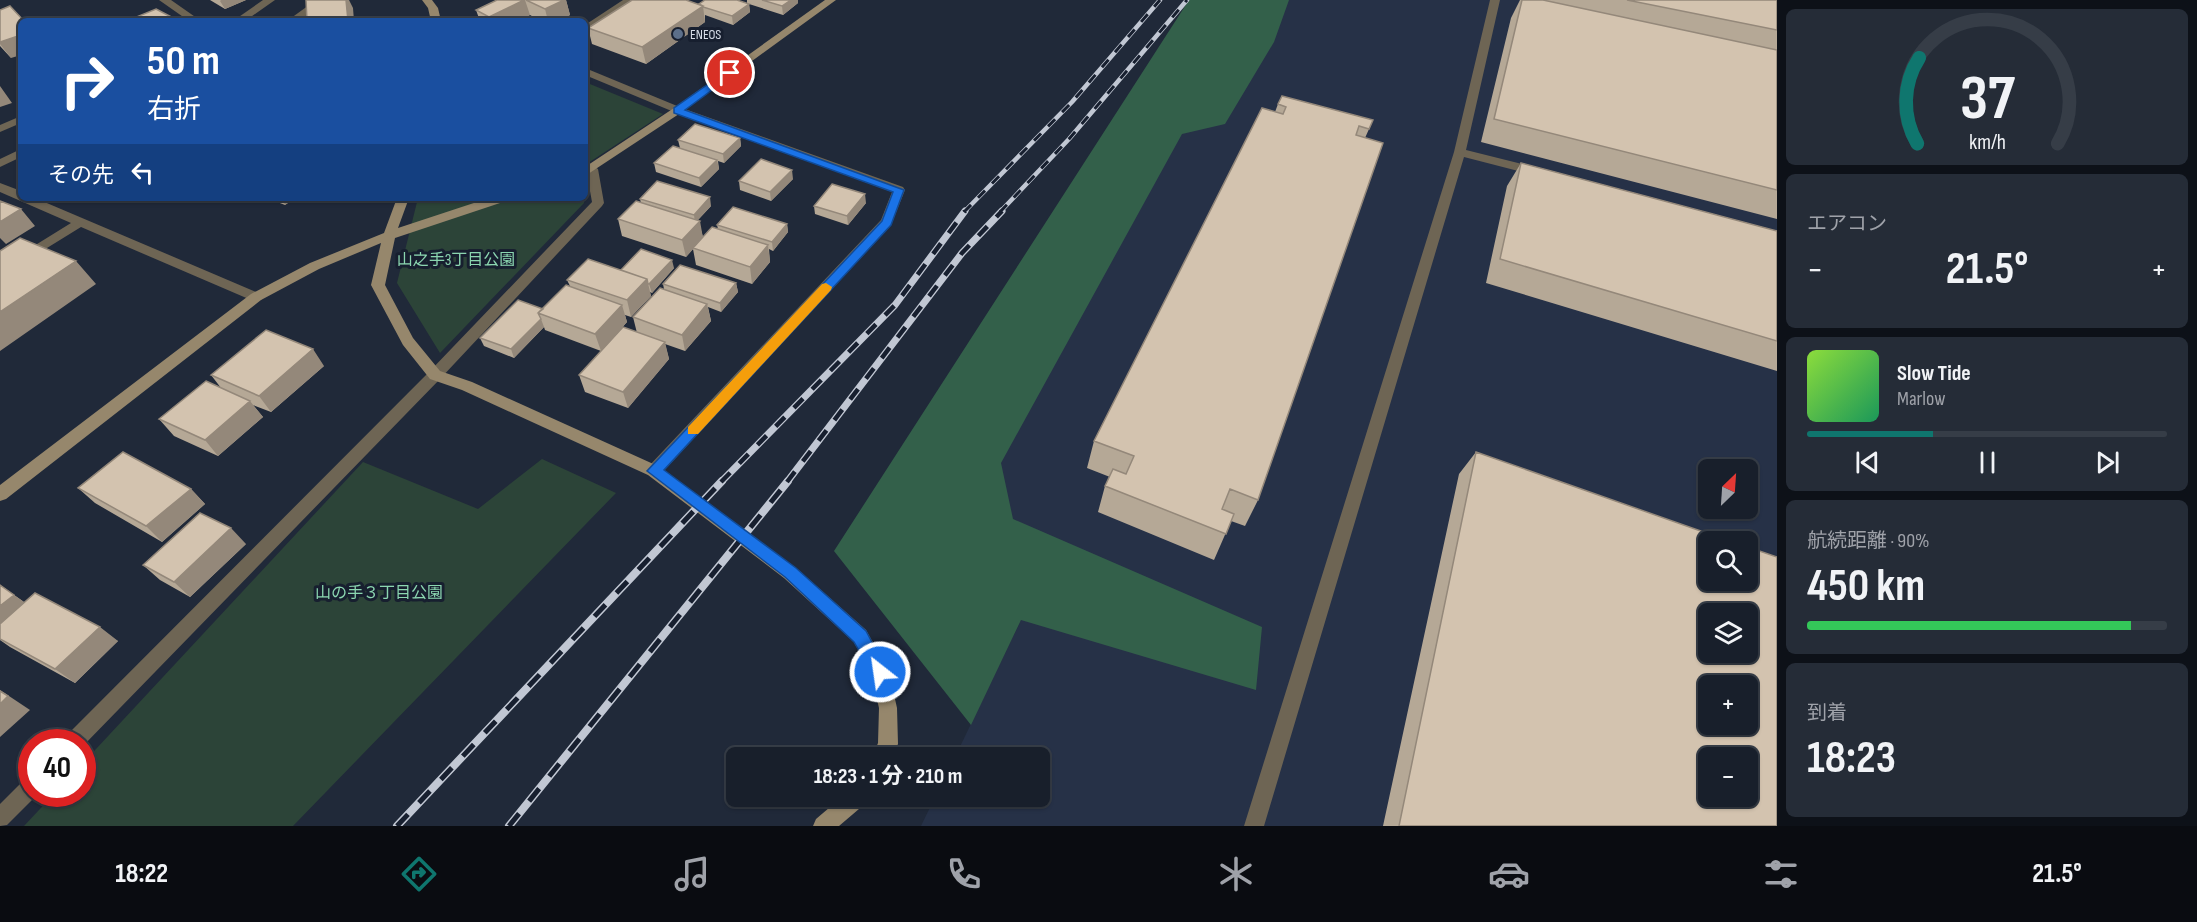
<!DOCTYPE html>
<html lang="ja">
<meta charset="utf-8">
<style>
:root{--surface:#181f2b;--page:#252c37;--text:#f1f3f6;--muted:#9fa2a9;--line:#363d47;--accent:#0f766e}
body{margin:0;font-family:"Sofia Sans Condensed","Noto Sans JP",sans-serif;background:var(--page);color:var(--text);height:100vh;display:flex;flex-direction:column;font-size:22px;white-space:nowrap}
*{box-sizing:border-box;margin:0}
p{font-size:20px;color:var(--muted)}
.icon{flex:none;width:33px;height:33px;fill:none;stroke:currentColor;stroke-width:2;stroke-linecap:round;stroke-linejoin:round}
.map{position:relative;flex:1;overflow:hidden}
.side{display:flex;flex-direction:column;gap:9px;padding:9px;background:#0d1118;width:420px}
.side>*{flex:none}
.guide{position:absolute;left:18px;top:18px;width:570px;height:183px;border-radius:9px;box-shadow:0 2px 4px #0004,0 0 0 2px var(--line);background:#1a4fa0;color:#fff;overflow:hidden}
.needle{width:39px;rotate:25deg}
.buttons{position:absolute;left:1698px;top:459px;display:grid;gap:12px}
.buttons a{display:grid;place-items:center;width:60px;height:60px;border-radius:9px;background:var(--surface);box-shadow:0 2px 4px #0004,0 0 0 2px var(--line);font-size:30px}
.speed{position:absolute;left:18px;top:729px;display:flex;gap:12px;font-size:30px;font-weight:700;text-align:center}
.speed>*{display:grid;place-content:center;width:78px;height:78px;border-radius:50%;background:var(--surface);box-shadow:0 2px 4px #0004,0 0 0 2px var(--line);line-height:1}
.speed .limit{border:9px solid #d22;background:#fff;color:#111}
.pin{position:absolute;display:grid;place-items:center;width:51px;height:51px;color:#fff;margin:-26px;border:3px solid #fff;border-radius:50%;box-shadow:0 2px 6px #0007}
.me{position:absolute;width:66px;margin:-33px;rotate:330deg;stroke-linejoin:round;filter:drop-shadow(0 0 4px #0008)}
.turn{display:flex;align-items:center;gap:21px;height:126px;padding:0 30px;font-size:27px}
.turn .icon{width:78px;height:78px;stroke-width:2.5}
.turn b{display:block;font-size:42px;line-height:51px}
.then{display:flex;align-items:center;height:57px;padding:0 30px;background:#0003;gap:12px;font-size:22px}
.big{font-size:45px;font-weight:700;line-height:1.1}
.side .tile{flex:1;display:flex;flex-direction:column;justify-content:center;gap:9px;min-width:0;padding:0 21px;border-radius:9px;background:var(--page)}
.side .dial{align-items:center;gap:0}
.dial svg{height:156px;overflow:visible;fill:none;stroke:var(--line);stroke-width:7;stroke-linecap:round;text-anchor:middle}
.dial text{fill:var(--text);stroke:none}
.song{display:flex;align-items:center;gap:18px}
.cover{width:72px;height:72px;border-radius:9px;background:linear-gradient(135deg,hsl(90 70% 55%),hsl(150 70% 35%))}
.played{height:6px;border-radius:3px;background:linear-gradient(90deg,var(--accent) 35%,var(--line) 35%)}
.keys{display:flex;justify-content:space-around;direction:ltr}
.heat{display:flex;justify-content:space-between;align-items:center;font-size:33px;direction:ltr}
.charge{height:9px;border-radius:4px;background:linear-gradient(90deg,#34c759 90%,var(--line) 0)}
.trip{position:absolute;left:726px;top:747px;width:324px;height:60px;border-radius:9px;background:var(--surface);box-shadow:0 2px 4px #0004,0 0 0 2px var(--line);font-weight:700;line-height:60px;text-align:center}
.tabs{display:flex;height:96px;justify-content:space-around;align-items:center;background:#0a0c11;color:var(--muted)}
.tabs .icon{width:42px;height:42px}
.tabs .current{color:var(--accent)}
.tabs b{font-size:27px;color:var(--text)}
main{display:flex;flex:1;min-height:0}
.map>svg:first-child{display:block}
</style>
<main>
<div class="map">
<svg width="1777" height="826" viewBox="0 0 1777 826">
<rect width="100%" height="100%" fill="#202939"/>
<!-- built -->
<path fill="#263147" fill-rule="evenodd" d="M1237 0H1777V826H921L935 797 1040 796V758L955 757 1021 620 863 520ZM1708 470H1748V508H1708ZM1708 542H1748V580H1708ZM1708 614H1748V652H1708ZM1708 686H1748V724H1708ZM1708 758H1748V796H1708Z"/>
<!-- green -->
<path fill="#2c4438" d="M585 82 663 114 585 165Z
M418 198H584V203L440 353 397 283Z
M542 459 616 493 293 826H24L54 794H82L83 763 363 462 478 509Z"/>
<!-- forest -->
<path fill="#33604a" d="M1189 0H1289L1274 42 1225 124 1182 134 1001 463 1013 519 1262 627 1256 690 1021 620 971 725 834 551Z"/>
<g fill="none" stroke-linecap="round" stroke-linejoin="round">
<!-- lane -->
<path fill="#6e6554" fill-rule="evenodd" d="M1490 0H1500L1466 150 1542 169 1544 172 1538 176 1464 157 1264 826H1244L1454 152Z"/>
<!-- street -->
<path fill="#6e6554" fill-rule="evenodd" d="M159 0H171L201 21H189Z
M263 0H275L245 21H233Z
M316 0H328L299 21H287Z
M623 0H635L585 32V25Z
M585 68 682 108 903 187 905 190 891 225 660 475H648L646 471 648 467 881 220 892 192 674 112 585 75Z
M21 116V123L0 132V125Z
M21 149V157L0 167V159Z
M592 165 598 169 604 203 602 206 440 379 82 747V742H65L67 735 430 371 592 202 586 169Z
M0 183 21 191V198H35L261 294 263 297 261 300H251L81 227 0 277V267L71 223 0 192Z
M32 776V794H38L7 825 0 826V804L25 779Z"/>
<!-- secondary -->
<path fill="#96876c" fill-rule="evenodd" d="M422 0H432L438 8 441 21H431L428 8Z
M825 0H836L682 112 585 176V167L674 108Z
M397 198H409L398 228 489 198H508L506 201 395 238 385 285 413 338 440 371 472 382 660 467 796 568 866 630 889 672 897 708 898 744 891 758H872L878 743 879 708 871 674 854 642 784 578 648 475 462 390 430 379 403 345 371 285 381 243 319 269 261 300 6 499 0 501V485L251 294 310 263 384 233Z
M843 796H869L866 803 839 826H813L816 819Z"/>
<!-- rail-far2 casing -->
<g stroke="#c1c7d3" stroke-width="4.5">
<path id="rail-far2" d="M964 212 1072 102 1160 0
M1000 212 1069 139 1187 0"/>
</g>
<!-- rail-far1 casing -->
<g stroke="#c1c7d3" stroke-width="7">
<path id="rail-far1" d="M721 482 895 305 965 211
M787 482 962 253 1002 211"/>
</g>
<!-- rail casing -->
<g stroke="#c1c7d3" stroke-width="8">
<path id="rail" d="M397 826 722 481
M509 826 788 481"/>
</g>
<!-- rail-far2 -->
<use href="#rail-far2" stroke="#171f2f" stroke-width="3" stroke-dasharray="10" stroke-linecap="butt"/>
<!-- rail-far1 -->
<use href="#rail-far1" stroke="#171f2f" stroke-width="4.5" stroke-dasharray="13" stroke-linecap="butt"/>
<!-- rail -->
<use href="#rail" stroke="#171f2f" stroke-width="5" stroke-dasharray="16" stroke-linecap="butt"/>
</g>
<!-- wall -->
<path fill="#b5a896" d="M210 0H246L225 9Z
M497 0H566L570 15 558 21H541L530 15 518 21H480L476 10Z
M747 0H798V3L783 15 749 4 750 12 733 25 705 15V22L646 64 592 44 588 28 699 4 747 3Z
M1520 0H1777V219L1481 142 1511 18Z
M0 10 11 58 0 46Z
M1278 104 1373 120 1365 138 1258 500 1245 526 1231 521 1214 560 1098 512 1105 486 1110 477 1087 468 1094 441 1275 112Z
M740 138 741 146 724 163 718 161 719 169 701 187 656 172 654 163 680 148 678 140Z
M1521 163 1777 231V371L1486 283 1507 186Z
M793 179 771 201 740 190 739 181Z
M267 198H295L285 205Z
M640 199 711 206 698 220 703 237 718 229 717 225 787 224 788 232 773 251 769 249 770 262 752 284 696 265 693 249 686 257 622 236 618 219 641 203Z
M866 203 848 225 815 214 814 206Z
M674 268 652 293 650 292 651 296 631 317 625 315 627 322 601 351 545 330 544 327 514 358 484 346 480 338 543 309 570 286 567 280 621 270Z
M736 283 738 292 721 312 708 307 711 321 685 351 665 344 669 359 628 408 585 392 579 375 637 333 633 317 664 289 663 284Z
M324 366 271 412 253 405 263 417 218 456 174 436 159 419 221 388 211 375Z
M1476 452 1777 826H1383L1459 474Z
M78 488 191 489 205 504 162 542 95 503Z
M246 544 190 597 160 580 143 565Z
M0 585 24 602 118 641 75 683 10 647 0 640Z"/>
<!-- shaded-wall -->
<path fill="#94887a" d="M221 0H246L225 9 220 1Z
M346 0H349L353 8 354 21H348Z
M524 0H525L530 15 518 21H490L489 17Z
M564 0H566L570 15 558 21H548L545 9Z
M791 0H798V3L783 15 782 6Z
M749 4 750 12 733 25 732 16Z
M703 6 705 22 646 64 642 47Z
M21 35V55L11 58 0 44V42Z
M0 86 12 103 0 107Z
M740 138 741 146 724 163 723 154Z
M717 160 719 169 701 187 699 178Z
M792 170 793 179 771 201 770 192Z
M865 194 866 203 848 225 847 216Z
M710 197 711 206 695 223 694 215Z
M282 198H295L285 205Z
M21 209 35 226 6 244 0 238V222Z
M700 221 703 238 686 257 682 240Z
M787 224 788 232 773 251 772 242Z
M768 245 770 262 752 284 750 267Z
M672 260 674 268 652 293 649 284Z
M76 261 96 284 0 351V312Z
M647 279 651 296 631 317 627 300Z
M736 283 738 292 721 312 720 303Z
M707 304 711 321 685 351 682 335Z
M622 305 627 322 601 351 595 334Z
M541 319 544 327 514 358 511 349Z
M665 342 669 359 628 408 623 392Z
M313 349 324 366 271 412 259 396Z
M250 401 263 417 218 456 205 440Z
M191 489 205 504 162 542 146 526Z
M231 528 246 544 190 597 174 582Z
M14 595 34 609 0 638V606Z
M100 627 118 641 75 683 55 669Z
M0 690 30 710 0 737Z"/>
<!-- building -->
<path fill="#d3c3af" stroke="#94887a" stroke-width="1.5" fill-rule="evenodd" d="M306 0H346L348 21H307Z
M497 0H524L489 17 476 10Z
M526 0H564L545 9Z
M632 0H686L703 6 642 47 588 28Z
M705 0H737L749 4 732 16 703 7V6L699 4Z
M762 0H791L782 6Z
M1522 0H1543L1777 50V190L1494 119Z
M1627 0H1777V30Z
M10 6 24 21H21V35L0 42V10Z
M156 9 179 21H131L129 20Z
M1282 96 1373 120 1369 129 1359 126 1356 135 1383 143 1258 500 1230 489 1222 509 1234 514 1226 534 1105 486 1113 469 1126 474 1134 456 1094 441 1262 108 1283 114 1286 107 1278 104Z
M695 124 740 138 723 154 678 140Z
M673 146 717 160 699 178 654 163Z
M761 159 792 170 770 192 739 181Z
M1521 163 1777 231V341L1500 259Z
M657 181 710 197 694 215 640 199Z
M832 184 865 194 847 216 814 206Z
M0 201 21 209 0 222Z
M636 201 700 221 682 240 618 219Z
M733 207 787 224 772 242 717 225Z
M712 227 768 245 750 267 693 248Z
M20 238 76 261 0 312V251Z
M641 249 672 260 649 284H648L647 279 621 270Z
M588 259 647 279 627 300 567 280Z
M680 265 736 283 720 303 663 284Z
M566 285 622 305 595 334 538 313Z
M660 288 707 304 682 335 633 317Z
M518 300 543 309 538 313 541 319 511 349 480 338Z
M623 327 665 342 623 392 579 375Z
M266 330 313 349 259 396 211 375Z
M206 381 250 401 205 440 159 419Z
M123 452 191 489 146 526 78 488Z
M1476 452 1732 542H1708V580H1748V547L1777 557V826H1399ZM1708 614H1748V652H1708ZM1708 686H1748V724H1708ZM1708 758H1748V796H1708Z
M200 513 231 528 174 582 143 565Z
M0 585 14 595 0 606Z
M35 593 100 627 55 669 0 639V624Z
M0 691 8 696 0 704Z"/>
<!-- route -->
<path fill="#1a73e8" stroke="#114b97" stroke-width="1.5" d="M727 71 735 73 685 110 904 190 891 225 664 470 796 568 866 631 888 672 886 677 880 679 874 677 854 642 785 577 647 471 882 221 893 192 674 113V108Z"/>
<!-- slow -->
<path fill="#f59e0b" d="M826 283 832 287 831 290 698 434H688V427L822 284Z"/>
<!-- markers -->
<circle fill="#5c6f8a" stroke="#171f2f" stroke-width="2" cx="678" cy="34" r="6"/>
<g text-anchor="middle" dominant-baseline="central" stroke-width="6" stroke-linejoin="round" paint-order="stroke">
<!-- far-poi labels -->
<g font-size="14" fill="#d9dfea" stroke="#171f2f" text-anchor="start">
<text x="690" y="34">ENEOS</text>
</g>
<!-- park labels -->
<g font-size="16" fill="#8bd6b0" stroke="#171f2f">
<text x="456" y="260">山之手3丁目公園</text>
<text x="379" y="593">山の手３丁目公園</text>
</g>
</g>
</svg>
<div class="buttons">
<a><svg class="needle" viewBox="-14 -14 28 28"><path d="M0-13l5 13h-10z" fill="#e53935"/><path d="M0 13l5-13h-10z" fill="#9fa2a9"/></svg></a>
<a><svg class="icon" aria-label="search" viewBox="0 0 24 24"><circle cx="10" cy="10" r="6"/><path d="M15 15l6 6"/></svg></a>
<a><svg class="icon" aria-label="layers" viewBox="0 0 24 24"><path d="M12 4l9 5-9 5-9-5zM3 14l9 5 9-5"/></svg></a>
<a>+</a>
<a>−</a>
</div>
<div class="speed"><div class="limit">40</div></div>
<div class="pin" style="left:730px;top:73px;background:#d93025"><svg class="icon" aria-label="arrive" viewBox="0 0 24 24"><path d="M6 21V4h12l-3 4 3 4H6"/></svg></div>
<svg class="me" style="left:880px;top:672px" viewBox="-20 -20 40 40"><circle r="17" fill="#1a73e8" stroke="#fff" stroke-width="3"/><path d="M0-11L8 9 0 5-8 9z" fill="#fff"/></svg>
<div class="trip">18:23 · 1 分 · 210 m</div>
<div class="guide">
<div class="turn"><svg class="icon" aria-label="right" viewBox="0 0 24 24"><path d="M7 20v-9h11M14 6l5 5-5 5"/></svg><div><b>50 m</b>右折</div></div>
<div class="then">その先<svg class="icon" aria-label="left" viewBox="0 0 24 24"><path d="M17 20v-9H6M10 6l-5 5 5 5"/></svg></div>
</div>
</div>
<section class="side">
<div class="tile dial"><svg viewBox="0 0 100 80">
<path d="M14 69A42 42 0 1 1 86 69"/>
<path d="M14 69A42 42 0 0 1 15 25" stroke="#0f766e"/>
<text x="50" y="56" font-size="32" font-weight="700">37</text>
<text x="50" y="72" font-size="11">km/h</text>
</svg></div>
<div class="tile"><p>エアコン</p>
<div class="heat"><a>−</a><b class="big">21.5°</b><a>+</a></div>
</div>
<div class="tile">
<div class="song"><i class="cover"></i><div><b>Slow Tide</b><p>Marlow</p></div></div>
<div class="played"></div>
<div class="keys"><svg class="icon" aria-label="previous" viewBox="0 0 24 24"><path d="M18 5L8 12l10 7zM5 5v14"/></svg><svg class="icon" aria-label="pause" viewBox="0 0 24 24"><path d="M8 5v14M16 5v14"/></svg><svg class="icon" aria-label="next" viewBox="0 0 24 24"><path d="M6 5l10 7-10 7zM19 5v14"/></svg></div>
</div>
<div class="tile"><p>航続距離 · 90%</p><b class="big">450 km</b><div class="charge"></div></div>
<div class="tile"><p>到着</p><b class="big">18:23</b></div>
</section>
</main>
<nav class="tabs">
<b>18:22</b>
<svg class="icon current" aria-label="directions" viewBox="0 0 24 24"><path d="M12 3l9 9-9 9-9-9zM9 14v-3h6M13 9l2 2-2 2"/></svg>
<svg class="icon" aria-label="music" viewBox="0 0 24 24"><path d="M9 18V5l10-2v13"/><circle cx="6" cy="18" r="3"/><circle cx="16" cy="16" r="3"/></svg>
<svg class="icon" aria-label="phone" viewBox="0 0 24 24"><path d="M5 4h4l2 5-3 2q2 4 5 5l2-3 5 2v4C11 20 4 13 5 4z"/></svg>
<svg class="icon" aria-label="climate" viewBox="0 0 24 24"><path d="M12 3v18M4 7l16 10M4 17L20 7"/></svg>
<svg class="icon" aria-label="car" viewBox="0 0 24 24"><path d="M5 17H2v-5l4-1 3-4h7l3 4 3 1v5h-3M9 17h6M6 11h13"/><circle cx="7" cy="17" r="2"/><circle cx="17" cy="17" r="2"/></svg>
<svg class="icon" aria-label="filters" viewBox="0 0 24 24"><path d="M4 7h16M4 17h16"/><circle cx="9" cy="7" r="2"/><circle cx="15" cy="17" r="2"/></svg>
<b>21.5°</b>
</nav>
